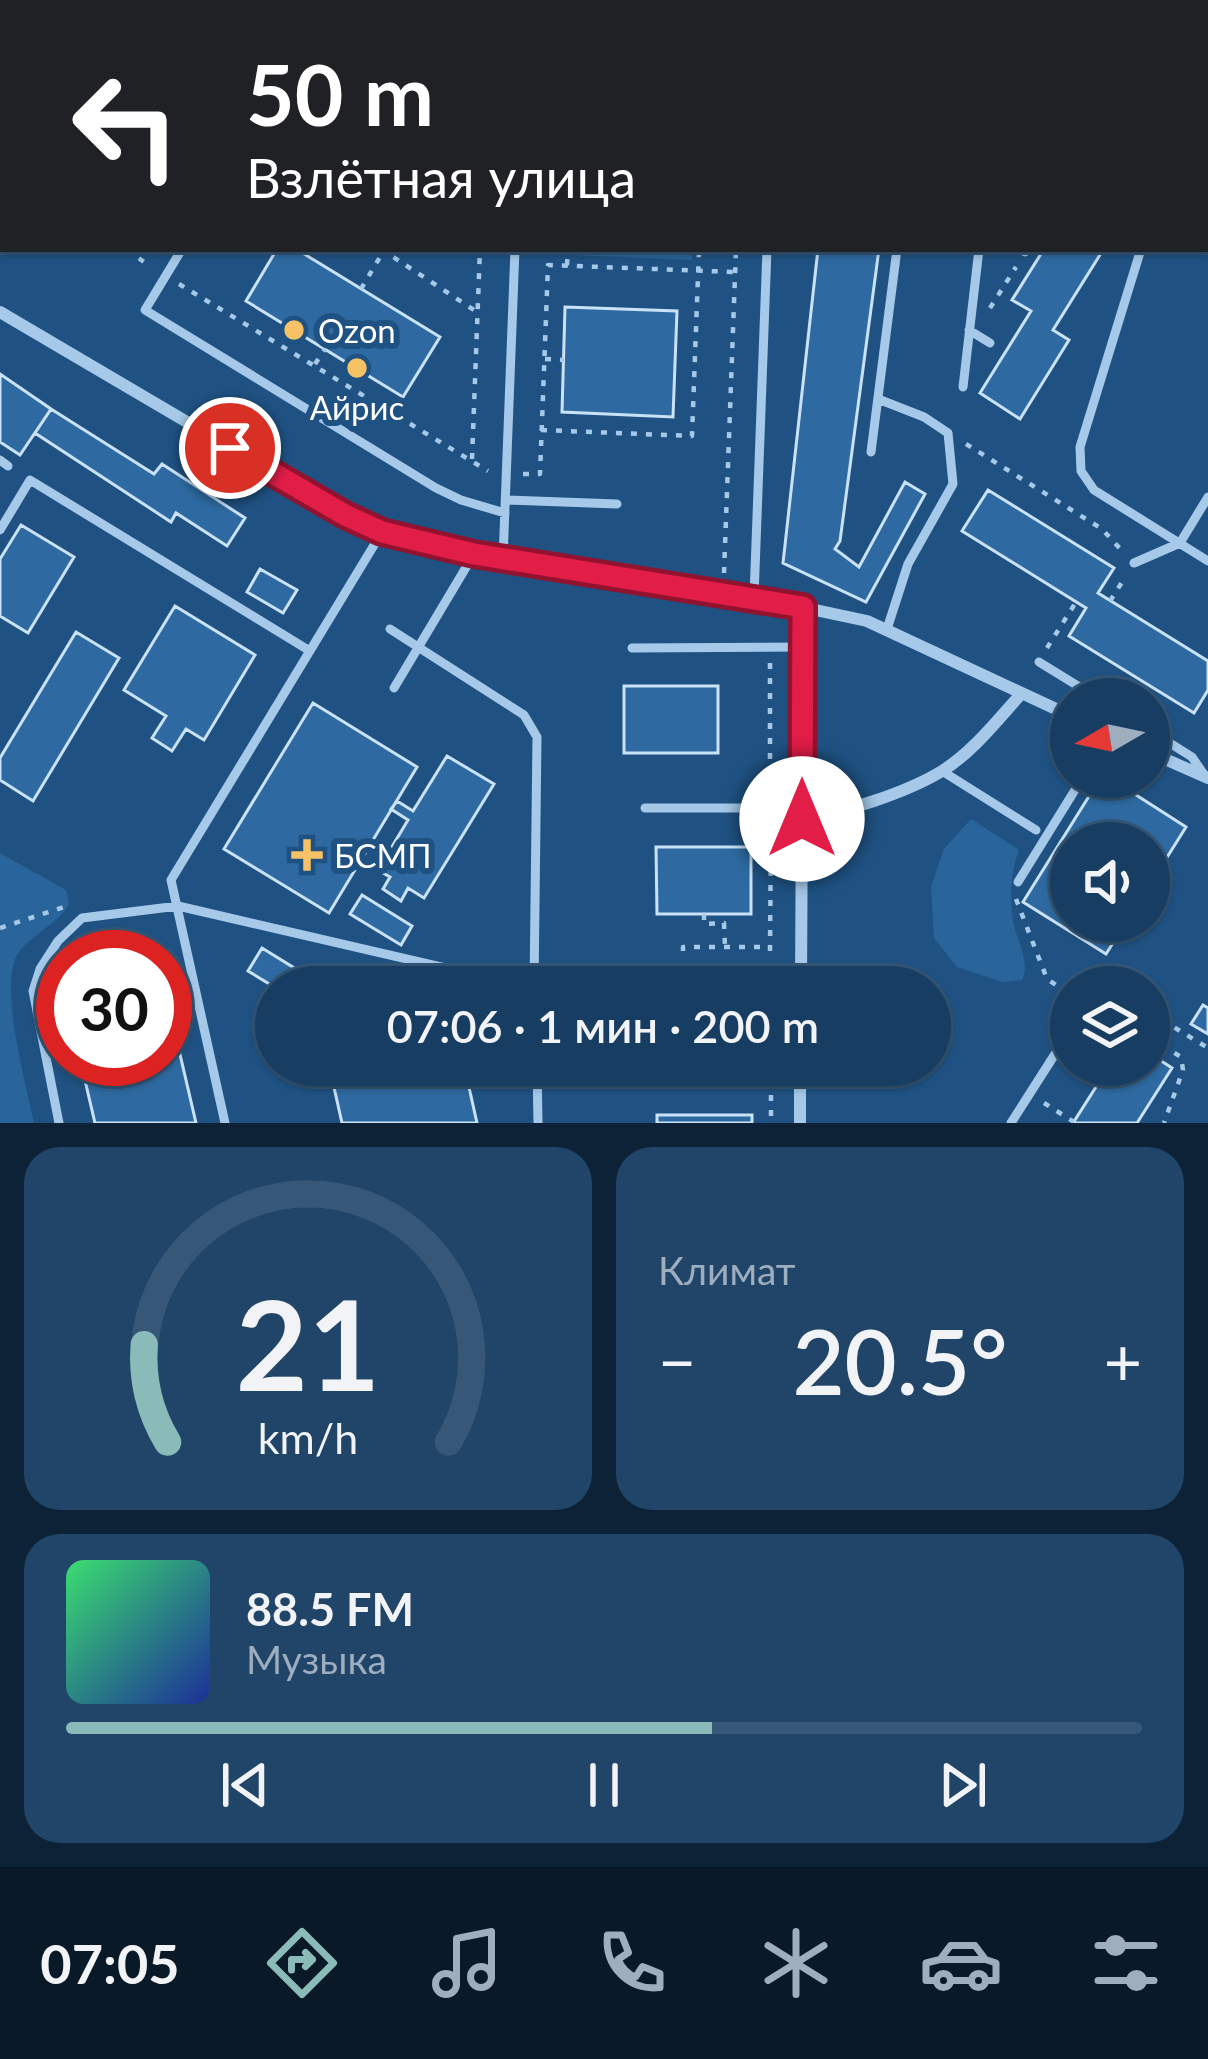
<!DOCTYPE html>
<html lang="ru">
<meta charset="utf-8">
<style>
:root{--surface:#173e62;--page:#204568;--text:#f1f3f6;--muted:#9eaebe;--line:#365777;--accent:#8bbbb9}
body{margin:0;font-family:Lato,sans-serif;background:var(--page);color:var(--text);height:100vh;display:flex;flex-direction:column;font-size:45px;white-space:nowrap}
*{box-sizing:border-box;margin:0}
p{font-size:39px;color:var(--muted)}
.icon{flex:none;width:66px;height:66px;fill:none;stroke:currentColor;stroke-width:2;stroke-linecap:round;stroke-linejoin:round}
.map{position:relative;height:1123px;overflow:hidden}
.panel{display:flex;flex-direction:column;gap:24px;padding:24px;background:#0d2236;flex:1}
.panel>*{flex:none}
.hud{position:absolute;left:0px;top:0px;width:1209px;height:252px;box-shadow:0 3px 9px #0004,0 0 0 3px var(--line);background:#202124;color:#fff;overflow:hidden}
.needle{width:78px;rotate:261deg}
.fabs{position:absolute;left:1050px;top:678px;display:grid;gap:24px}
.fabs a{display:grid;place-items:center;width:120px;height:120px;border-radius:50%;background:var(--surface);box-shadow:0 3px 9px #0004,0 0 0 3px var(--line);font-size:60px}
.speed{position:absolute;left:36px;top:930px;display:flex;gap:24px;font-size:60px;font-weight:700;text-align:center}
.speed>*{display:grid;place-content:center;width:156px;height:156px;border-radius:50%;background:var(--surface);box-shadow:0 3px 9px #0004,0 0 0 3px var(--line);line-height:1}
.speed .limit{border:18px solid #d22;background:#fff;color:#111}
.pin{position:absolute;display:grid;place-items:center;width:102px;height:102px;color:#fff;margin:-51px;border:6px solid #fff;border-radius:50%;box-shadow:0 3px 12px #0007}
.me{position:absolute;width:132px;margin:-66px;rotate:0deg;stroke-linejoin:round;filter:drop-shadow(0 0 9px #0008)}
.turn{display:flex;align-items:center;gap:42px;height:252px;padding:0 48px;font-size:54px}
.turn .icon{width:156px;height:156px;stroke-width:2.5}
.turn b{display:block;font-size:84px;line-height:102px}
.big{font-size:90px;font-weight:600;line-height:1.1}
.panel .widget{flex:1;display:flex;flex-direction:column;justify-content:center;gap:18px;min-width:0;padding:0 42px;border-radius:36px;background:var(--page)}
.panel .dial{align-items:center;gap:0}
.dial svg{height:312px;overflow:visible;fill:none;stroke:var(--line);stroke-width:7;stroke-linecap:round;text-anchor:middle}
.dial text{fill:var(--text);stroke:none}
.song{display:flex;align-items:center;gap:36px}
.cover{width:144px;height:144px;border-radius:18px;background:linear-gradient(135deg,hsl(140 70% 55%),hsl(230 70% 35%))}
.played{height:12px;border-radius:6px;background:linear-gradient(90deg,var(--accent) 60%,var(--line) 60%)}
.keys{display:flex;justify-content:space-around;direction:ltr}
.heat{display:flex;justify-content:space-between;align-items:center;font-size:66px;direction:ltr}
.panel .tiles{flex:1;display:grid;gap:24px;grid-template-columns:1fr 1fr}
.widget:last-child{grid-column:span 2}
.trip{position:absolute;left:255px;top:966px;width:696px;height:120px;border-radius:60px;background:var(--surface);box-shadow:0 3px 9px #0004,0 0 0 3px var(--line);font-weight:600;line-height:120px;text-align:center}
.tabs{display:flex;height:192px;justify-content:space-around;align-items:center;background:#091927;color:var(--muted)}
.tabs .icon{width:84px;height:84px}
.tabs .on{color:var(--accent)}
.tabs b{font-size:54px;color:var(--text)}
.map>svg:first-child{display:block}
</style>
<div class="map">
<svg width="1208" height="1123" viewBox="0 0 1208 1123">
<rect width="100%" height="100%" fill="#1f5283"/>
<!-- green -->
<path fill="#29659b" d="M573 249H692V260L573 255Z
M971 819 1019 850C1010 874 1010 895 1013 921 1016 940 1031 962 1022 980L1003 982 957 967 934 938 931 887 944 849Z
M0 853 66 890 69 904C57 926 28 935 16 957 0 992 26 1083 34 1123H0Z"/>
<!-- building -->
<path fill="#2e6aa1" stroke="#cae2f7" stroke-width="3" d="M0 0 106 3H3V122Z
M577 0H689L577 3Z
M277 249H296L440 337 403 397 246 301Z
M818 249H879L840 541 835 549 859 567 905 482 925 494 866 602 783 563Z
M1044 249 1103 250 1053 330 1069 340 1020 419 980 393 1031 311 1012 300Z
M565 307 677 311 673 417 562 412Z
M0 374 51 409 20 455 0 442Z
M51 409 154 474 162 464 245 518 227 546 176 513 171 522 35 433Z
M988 490 1114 568 1098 593 1208 661V690L1194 713 1069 636 1086 608 962 531Z
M21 525 74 557 28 633 0 616V559Z
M260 569 297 590 283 613 247 592Z
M175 606 255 655 204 740 186 729 172 751 152 738 166 716 124 690Z
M76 632 119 658 33 801 0 780V758Z
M624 686H718V753H624Z
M313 703 417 767 329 913 224 849Z
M447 756 494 784 424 898 408 888 401 901 383 889 390 877 378 870 408 820 391 809 397 801 413 811Z
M1101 777H1108L1186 827 1149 886V843H1071V921H1127L1106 954 1023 902Z
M656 847H751V914H657Z
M362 895 412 926 401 945 350 914Z
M262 948 296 969 284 987 276 988 248 971Z
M165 990 196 1123H95L80 1059H165Z
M1203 1005 1208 1008V1034L1191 1024Z
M1149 1053 1172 1068 1137 1123H1073L1110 1065H1149Z
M329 1065H464L477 1123H342Z
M657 1115H752V1123H657Z"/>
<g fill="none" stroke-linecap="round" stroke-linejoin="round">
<!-- path -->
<path stroke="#a6c9e9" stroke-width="4.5" stroke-dasharray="6 9" stroke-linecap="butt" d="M1202 0 1208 4
M489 3V0
M558 3V0
M708 3V0
M746 3V0
M127 249 149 266
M381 249 477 312
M567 265 568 249
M179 284 488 471
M361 289 383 252
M990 308 1016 267
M545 359 564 360
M315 364 325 349
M541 430 692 436 699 249
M966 444 1102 529 1124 553
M472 459 480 249
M523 474H540L548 265 735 272
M724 573 736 249
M1110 601 1126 576
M1047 648 1076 602
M770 663V789
M1016 899 1047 979 1071 995
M704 914V924L724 923 725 947
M0 928 70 905
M683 951V947H770
M770 951 771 825
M1149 1012 1208 1048
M1149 1037 1181 1057 1183 1070 1164 1123
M1109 1065H1110
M771 1095V1123
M1044 1103 1074 1122"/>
<!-- service -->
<path stroke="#a6c9e9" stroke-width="9" d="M238 0 243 3
M1140 0 1146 3
M284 3 286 0
M350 3 351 0
M420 3 422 0
M524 3V0
M776 3V0
M849 3V0
M930 3V0
M1007 3V0
M1120 3 1122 0
M0 145 3 147
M182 249 145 310 436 488 461 500 505 513
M1020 249 1025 252
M1141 249 1080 447 1081 471 1094 490 1208 561
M969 330 990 343
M963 387 979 249
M878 399 924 417 948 433 953 484 908 564 887 629
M871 452 897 249
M0 460 8 466
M506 500 617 504
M0 530 30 480 310 651
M503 559 515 249
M1134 563 1180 543 1208 497
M754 597 767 249
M390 629 524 715 537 737 534 987
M632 648 803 647
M1039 662 1099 699
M394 688 474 554
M1149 730 1192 757 1205 776
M942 771 1036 830
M645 808H802
M1018 882 1083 777
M672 987 675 972 684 968H801
M537 1065 538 1123
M672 1065 675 1075 684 1079H800
M59 1123 33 991 40 969 58 941 82 918 178 906 528 987
M225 1123 171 880 382 532
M1011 1123 1071 1029"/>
<!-- minor -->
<path stroke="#a6c9e9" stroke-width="12" d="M0 312 345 515 382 532 474 554 754 597 867 621 1071 716
M1149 752 1208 778
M802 819C843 813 906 793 942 771 973 752 998 719 1022 693
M801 987 803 607
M800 1123V1065"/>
</g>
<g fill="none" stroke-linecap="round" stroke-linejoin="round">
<!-- route casing -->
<g stroke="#92132f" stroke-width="30">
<path id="route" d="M230 448 345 515 382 532 474 554 803 607 802 819"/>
</g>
<!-- route -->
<use href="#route" stroke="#e11d48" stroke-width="21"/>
</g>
<!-- markers -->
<g fill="#f7c266" stroke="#1f5283" stroke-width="4.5">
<circle cx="294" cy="330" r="12"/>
<circle cx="357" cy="368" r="12"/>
<path d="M301 837h12v12h12v12h-12v12h-12v-12h-12v-12h12z"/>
</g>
<g text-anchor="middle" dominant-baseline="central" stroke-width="12" stroke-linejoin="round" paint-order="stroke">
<!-- poi labels -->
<g font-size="33" fill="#fff" stroke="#1f5283" text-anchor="start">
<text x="318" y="330">Ozon</text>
<text x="357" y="407" text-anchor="middle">Айрис</text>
<text x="334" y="855">БСМП</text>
</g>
</g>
</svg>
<div class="fabs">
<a><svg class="needle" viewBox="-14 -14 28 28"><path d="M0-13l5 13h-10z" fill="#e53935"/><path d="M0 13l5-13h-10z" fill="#9eaebe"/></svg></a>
<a><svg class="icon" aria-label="sound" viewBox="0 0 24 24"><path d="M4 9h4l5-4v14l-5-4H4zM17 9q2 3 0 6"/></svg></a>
<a><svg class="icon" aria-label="layers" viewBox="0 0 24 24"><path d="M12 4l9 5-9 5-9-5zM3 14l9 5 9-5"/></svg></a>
</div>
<div class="speed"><div class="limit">30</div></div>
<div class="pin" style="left:230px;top:448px;background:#d93025"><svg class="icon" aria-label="arrive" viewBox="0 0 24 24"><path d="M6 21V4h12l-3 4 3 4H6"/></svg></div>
<svg class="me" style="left:802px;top:819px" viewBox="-20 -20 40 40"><circle r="19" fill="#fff"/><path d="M0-13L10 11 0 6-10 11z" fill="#e11d48"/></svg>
<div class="trip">07:06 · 1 мин · 200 m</div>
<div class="hud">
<div class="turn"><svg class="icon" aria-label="left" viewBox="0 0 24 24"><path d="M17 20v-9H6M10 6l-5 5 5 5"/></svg><div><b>50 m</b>Взлётная улица</div></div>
</div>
</div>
<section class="panel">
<div class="tiles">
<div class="widget dial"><svg viewBox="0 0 100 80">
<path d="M14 69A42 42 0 1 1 86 69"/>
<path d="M14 69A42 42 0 0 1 8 44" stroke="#8bbbb9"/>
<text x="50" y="56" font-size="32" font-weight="700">21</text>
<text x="50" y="72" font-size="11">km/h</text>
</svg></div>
<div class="widget"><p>Климат</p>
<div class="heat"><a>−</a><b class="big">20.5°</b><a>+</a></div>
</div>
<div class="widget">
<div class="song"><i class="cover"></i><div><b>88.5 FM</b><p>Музыка</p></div></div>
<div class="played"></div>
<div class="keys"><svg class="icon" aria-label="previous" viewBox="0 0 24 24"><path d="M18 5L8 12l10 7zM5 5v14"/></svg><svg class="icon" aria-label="pause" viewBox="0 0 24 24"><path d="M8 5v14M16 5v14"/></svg><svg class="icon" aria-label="next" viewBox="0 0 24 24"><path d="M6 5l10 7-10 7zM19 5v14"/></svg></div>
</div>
</div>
</section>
<nav class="tabs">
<b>07:05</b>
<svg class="icon on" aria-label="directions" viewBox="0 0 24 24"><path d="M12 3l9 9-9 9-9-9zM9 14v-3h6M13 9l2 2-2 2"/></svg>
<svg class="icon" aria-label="music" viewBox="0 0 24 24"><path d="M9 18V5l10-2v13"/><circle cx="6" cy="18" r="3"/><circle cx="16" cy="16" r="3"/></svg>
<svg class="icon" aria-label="phone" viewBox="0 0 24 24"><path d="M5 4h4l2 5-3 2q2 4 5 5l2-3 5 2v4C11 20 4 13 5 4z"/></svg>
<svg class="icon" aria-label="climate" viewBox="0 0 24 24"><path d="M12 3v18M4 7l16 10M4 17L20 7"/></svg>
<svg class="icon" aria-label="car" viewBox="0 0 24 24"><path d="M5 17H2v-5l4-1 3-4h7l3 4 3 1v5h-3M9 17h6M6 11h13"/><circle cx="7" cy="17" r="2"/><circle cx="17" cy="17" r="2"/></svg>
<svg class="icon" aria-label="filters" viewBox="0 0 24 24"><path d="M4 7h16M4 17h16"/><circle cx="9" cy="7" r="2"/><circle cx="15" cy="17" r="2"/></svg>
</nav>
